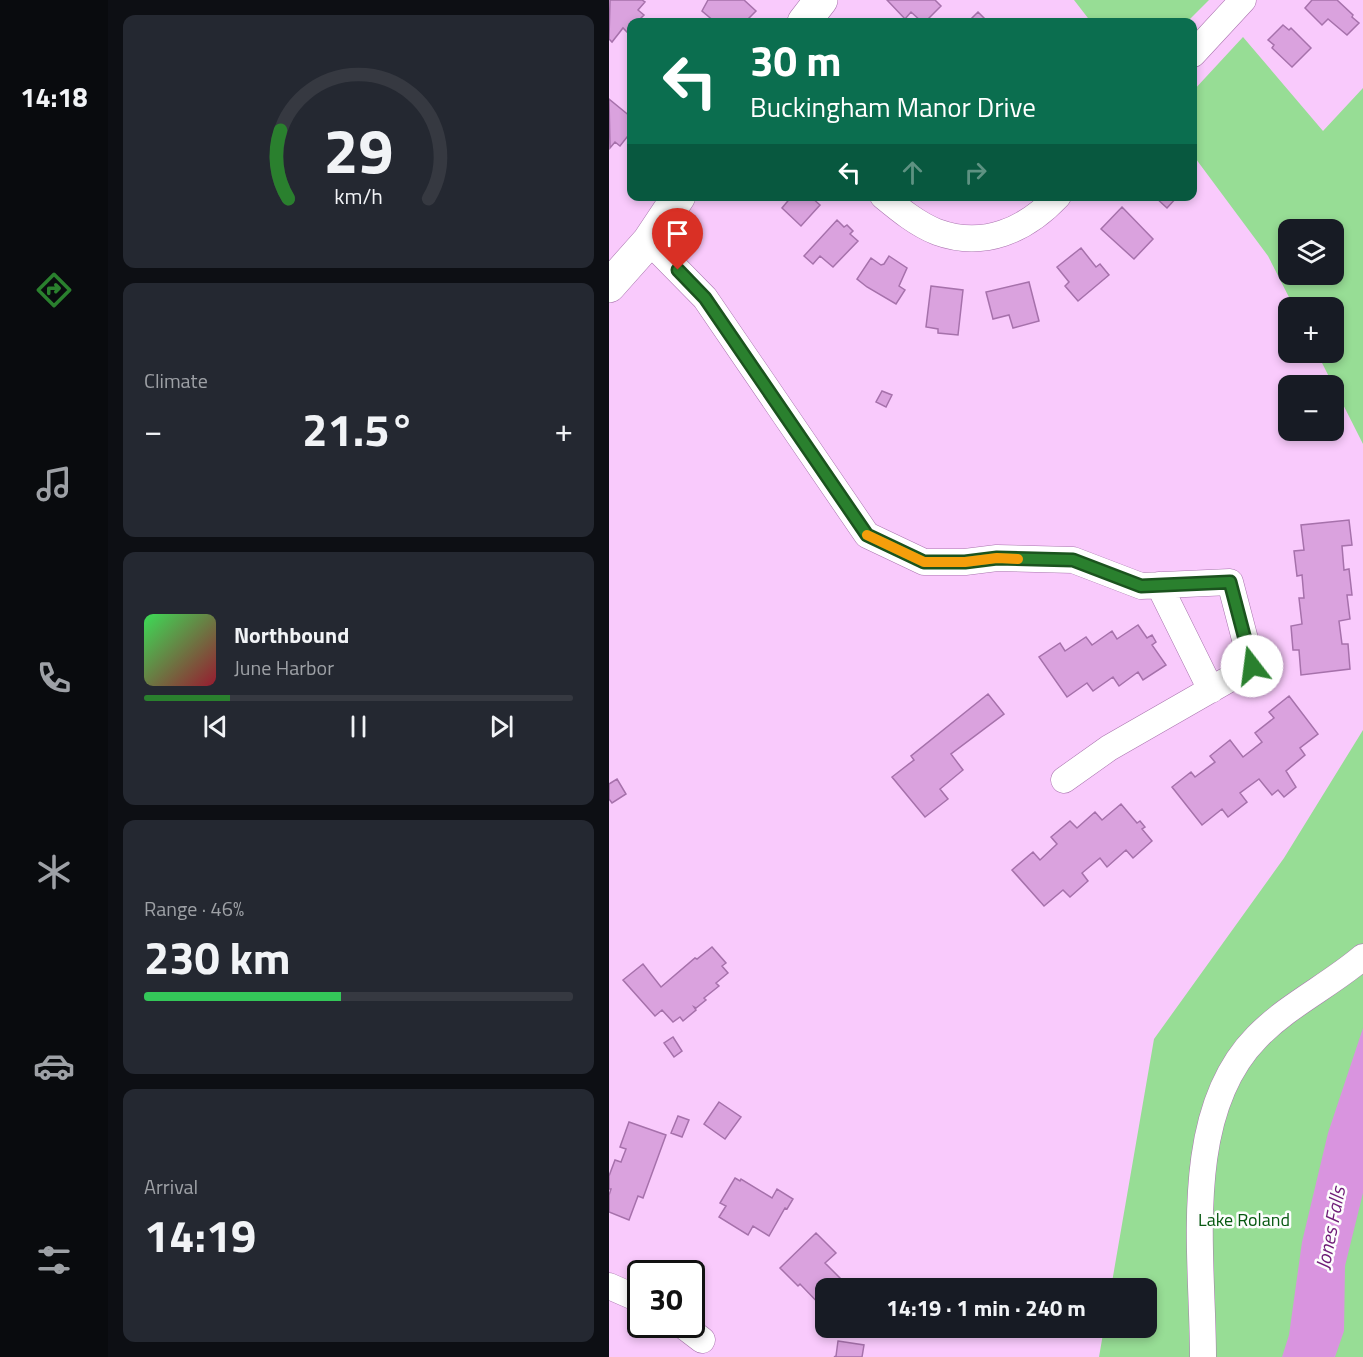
<!DOCTYPE html>
<meta charset="utf-8">
<style>
:root{--surface:#171b24;--page:#242831;--text:#f1f3f6;--muted:#9ea1a6;--line:#363941;--accent:#2a802e}
body{margin:0;font-family:"Titillium Web",sans-serif;background:var(--page);color:var(--text);height:100vh;display:flex;flex-direction:column;font-size:22px;white-space:nowrap}
*{box-sizing:border-box;margin:0}
p{font-size:20px;color:var(--muted)}
.icon{flex:none;width:33px;height:33px;fill:none;stroke:currentColor;stroke-width:2;stroke-linecap:round;stroke-linejoin:round}
.map{position:relative;flex:1;overflow:hidden}
.details{display:flex;flex-direction:column;gap:15px;padding:15px;background:#0d0f14;width:501px}
.details>*{flex:none}
.banner{position:absolute;left:18px;top:18px;width:570px;height:183px;border-radius:12px;box-shadow:0 3px 9px #0003;background:#0b6e4f;color:#fff;overflow:hidden}
.fabs{position:absolute;left:669px;top:219px;display:grid;gap:12px}
.fabs a{display:grid;place-items:center;width:66px;height:66px;border-radius:12px;background:var(--surface);box-shadow:0 3px 9px #0003;font-size:30px}
.speed{position:absolute;left:18px;top:1260px;display:flex;gap:12px;font-size:30px;font-weight:700;text-align:center}
.speed>*{display:grid;place-content:center;width:78px;height:78px;border-radius:50%;background:var(--surface);box-shadow:0 3px 9px #0003;line-height:1}
.speed .limit{border:3px solid #111;border-radius:9px;background:#fff;color:#111}
.pin{position:absolute;display:grid;place-items:center;width:51px;height:51px;color:#fff;margin:-62px -26px;border-radius:50% 50% 50% 0;rotate:-45deg;box-shadow:0 0 6px #0007}
.pin .icon{rotate:45deg}
.me{position:absolute;width:66px;margin:-33px;rotate:345deg;stroke-linejoin:round;filter:drop-shadow(0 0 4px #0008)}
.turn{display:flex;align-items:center;gap:21px;height:126px;padding:0 24px;font-size:27px}
.turn .icon{width:78px;height:78px;stroke-width:2.5}
.turn b{display:block;font-size:42px;line-height:51px}
.lanes{display:flex;align-items:center;height:57px;padding:0 24px;background:#0003;justify-content:center;gap:30px;direction:ltr}
.lanes .off{opacity:.35}
.big{font-size:45px;font-weight:700;line-height:1.1}
.details .card{flex:1;display:flex;flex-direction:column;justify-content:center;gap:9px;min-width:0;padding:0 21px;border-radius:12px;background:var(--page)}
.details .dial{align-items:center;gap:0}
.dial svg{height:156px;overflow:visible;fill:none;stroke:var(--line);stroke-width:7;stroke-linecap:round;text-anchor:middle}
.dial text{fill:var(--text);stroke:none}
.song{display:flex;align-items:center;gap:18px}
.cover{width:72px;height:72px;border-radius:9px;background:linear-gradient(135deg,hsl(130 70% 55%),hsl(350 70% 35%))}
.played{height:6px;border-radius:3px;background:linear-gradient(90deg,var(--accent) 20%,var(--line) 20%)}
.keys{display:flex;justify-content:space-around;direction:ltr}
.heat{display:flex;justify-content:space-between;align-items:center;font-size:33px;direction:ltr}
.charge{height:9px;border-radius:4px;background:linear-gradient(90deg,#34c759 46%,var(--line) 0)}
.trip{position:absolute;left:206px;top:1278px;width:342px;height:60px;border-radius:12px;background:var(--surface);box-shadow:0 3px 9px #0003;font-weight:700;line-height:60px;text-align:center}
main{display:flex;flex:1;min-height:0}
.menu{display:flex;flex-direction:column;width:108px;justify-content:space-around;align-items:center;background:#090b0e;color:var(--muted)}
.menu .icon{width:42px;height:42px}
.menu .selected{color:var(--accent)}
.menu b{font-size:27px;color:var(--text)}
.map>svg:first-child{display:block}
</style>
<main>
<nav class="menu">
<b>14:18</b>
<svg class="icon selected" aria-label="directions" viewBox="0 0 24 24"><path d="M12 3l9 9-9 9-9-9zM9 14v-3h6M13 9l2 2-2 2"/></svg>
<svg class="icon" aria-label="music" viewBox="0 0 24 24"><path d="M9 18V5l10-2v13"/><circle cx="6" cy="18" r="3"/><circle cx="16" cy="16" r="3"/></svg>
<svg class="icon" aria-label="phone" viewBox="0 0 24 24"><path d="M5 4h4l2 5-3 2q2 4 5 5l2-3 5 2v4C11 20 4 13 5 4z"/></svg>
<svg class="icon" aria-label="climate" viewBox="0 0 24 24"><path d="M12 3v18M4 7l16 10M4 17L20 7"/></svg>
<svg class="icon" aria-label="car" viewBox="0 0 24 24"><path d="M5 17H2v-5l4-1 3-4h7l3 4 3 1v5h-3M9 17h6M6 11h13"/><circle cx="7" cy="17" r="2"/><circle cx="17" cy="17" r="2"/></svg>
<svg class="icon" aria-label="filters" viewBox="0 0 24 24"><path d="M4 7h16M4 17h16"/><circle cx="9" cy="7" r="2"/><circle cx="15" cy="17" r="2"/></svg>
</nav>
<section class="details">
<div class="card dial"><svg viewBox="0 0 100 80">
<path d="M14 69A42 42 0 1 1 86 69"/>
<path d="M14 69A42 42 0 0 1 10 34" stroke="#2a802e"/>
<text x="50" y="56" font-size="32" font-weight="700">29</text>
<text x="50" y="72" font-size="11">km/h</text>
</svg></div>
<div class="card"><p>Climate</p>
<div class="heat"><a>−</a><b class="big">21.5°</b><a>+</a></div>
</div>
<div class="card">
<div class="song"><i class="cover"></i><div><b>Northbound</b><p>June Harbor</p></div></div>
<div class="played"></div>
<div class="keys"><svg class="icon" aria-label="previous" viewBox="0 0 24 24"><path d="M18 5L8 12l10 7zM5 5v14"/></svg><svg class="icon" aria-label="pause" viewBox="0 0 24 24"><path d="M8 5v14M16 5v14"/></svg><svg class="icon" aria-label="next" viewBox="0 0 24 24"><path d="M6 5l10 7-10 7zM19 5v14"/></svg></div>
</div>
<div class="card"><p>Range · 46%</p><b class="big">230 km</b><div class="charge"></div></div>
<div class="card"><p>Arrival</p><b class="big">14:19</b></div>
</section>
<div class="map">
<svg width="754" height="1357" viewBox="0 0 754 1357">
<rect width="100%" height="100%" fill="#f9cafc"/>
<!-- green -->
<path fill="#97dd95" fill-rule="evenodd" d="M465 0H600L578 22H482Z
M634 37 714 131 754 88V444L708 353 724 352V308L685 307 659 256 584 155V91ZM680 230H724V274H680Z
M754 730V1357H490L495 1328H537V1288H502L545 1039 675 858Z"/>
<!-- water -->
<path fill="#d994df" d="M754 1028V1193L736 1266 735 1331 726 1357H673L680 1335 693 1242 719 1133Z"/>
<!-- building -->
<path fill="#daa2de" stroke="#a671ab" stroke-width="1.5" d="M1 0H33L36 2 29 10 35 15 28 22H22V29L19 33 14 28 3 42 0 39Z
M99 0H135L147 11 136 22H106L93 11Z
M278 0H326L332 6 316 22H313L302 12 296 19Z
M703 0H728L744 15 743 17 750 23 738 35 719 19 713 25 696 8Z
M369 12 377 20 375 22H366L362 19Z
M674 25 680 30 682 28 702 48 683 67 663 48 665 45 659 40Z
M0 99 22 117 21 123 22 132 11 146 6 142 1 148Z
M183 196H201L211 205 192 226 173 208Z
M545 196H569L558 208Z
M513 207 544 239 525 259 492 229Z
M228 220 235 227 238 225 244 231 241 234 249 241 224 267 211 256 204 264 195 256Z
M472 248 487 267 491 264 500 275 469 301 456 286 460 282 448 267Z
M280 256 298 268 290 286 296 290 287 304 258 287 248 279 262 258 272 265 275 264Z
M420 282 430 321 404 328 400 315 384 319 377 292Z
M322 286 354 290 349 335 329 333V329L317 327Z
M273 391 283 395 277 407 267 402Z
M740 520 743 545 733 546 735 570 740 569 743 595H738L741 619 730 621 733 644H739L741 669 692 675 690 650H684L682 626 693 624 690 598H695L693 575 688 576 685 551 695 550 692 525Z
M529 625 538 638 543 635 547 642 543 645 557 665 534 680 529 672 510 686 504 677 484 691 478 683 458 697 430 657 451 643 456 651 477 637 483 645 503 631 508 639Z
M379 694 395 714 342 754 354 770 331 789 339 799 316 817 283 777 305 760 302 756Z
M680 696 709 734 691 748 696 755 677 771 687 787 675 797 669 790 663 795 650 779 631 793 638 802 619 817 613 809 593 825 563 787 582 772 586 777 606 762 601 756 621 740 634 757 653 742 646 733 665 718 660 712Z
M8 779 17 794 3 803 0 799V784Z
M512 804 528 823 531 821 536 827 533 829 543 841 524 858 517 850 498 867 491 858 473 873 479 881 461 897 454 890 435 906 403 870 424 852 431 860 448 844 442 837 461 821 468 828 486 812 493 820Z
M103 947 117 963 113 966 119 973 107 983 110 986 95 998 97 1000 87 1008 85 1007 87 1010 74 1021 71 1017 64 1022 53 1010 46 1016 14 980 34 964 52 987 86 958 88 959Z
M64 1037 73 1051 65 1057 55 1043Z
M110 1102 132 1117 116 1139 95 1124Z
M69 1116 80 1120 73 1137 62 1133Z
M20 1122 57 1135 34 1198 29 1196 20 1220 0 1212V1195L2 1189H0V1176L6 1160 12 1162 17 1149 11 1147Z
M126 1178 131 1181 132 1179 163 1198 168 1189 184 1199 178 1209 176 1208 160 1236 144 1226 139 1235 110 1217 117 1206 111 1203Z
M207 1233 227 1253 216 1263 240 1287 238 1288H216V1310L191 1284 189 1286 171 1268Z
M229 1341 255 1345 253 1357H225L227 1356Z"/>
<g fill="none" stroke-linecap="round" stroke-linejoin="round">
<!-- street casing -->
<g stroke="#a974ae" stroke-width="27">
<path id="street" d="M584 54 634 0
M274 196C291 210 308 224 328 232 375 249 417 230 449 196
M40 241 96 298 258 535 315 562H356L388 558 464 560 532 586 621 582 643 666 500 748 455 780
M550 585 602 690
M0 1286 32 1300
M72 1324 93 1340
M594 1357C594 1257 571 1115 648 1037 679 1005 720 986 754 957"/>
</g>
<!-- secondary casing -->
<g stroke="#a974ae" stroke-width="34">
<path id="secondary" d="M195 22 212 0
M0 286 40 241 70 196"/>
</g>
<!-- street -->
<use href="#street" stroke="#fff" stroke-width="26"/>
<!-- secondary -->
<use href="#secondary" stroke="#fff" stroke-width="33"/>
</g>
<g fill="none" stroke-linecap="round" stroke-linejoin="round">
<!-- route casing -->
<g stroke="#1b531e" stroke-width="15">
<path id="route" d="M69 270 96 298 258 535 315 562H356L388 558 464 560 532 586 621 582 643 666"/>
</g>
<!-- route -->
<use href="#route" stroke="#2a802e" stroke-width="10"/>
<!-- slow -->
<path stroke="#f59e0b" stroke-width="10" d="M258 535 315 562H356L388 558 409 559"/>
</g>
<g text-anchor="middle" dominant-baseline="central" stroke-width="5" stroke-linejoin="round" paint-order="stroke">
<!-- park labels -->
<g font-size="18" fill="#065810" stroke="#fdfdfd">
<text x="635" y="1219">Lake Roland</text>
</g>
<!-- water labels -->
<g font-size="20" font-style="italic" fill="#6e1b76" stroke="#fdfdfd">
<text transform="translate(721 1228) rotate(-79)">Jones Falls</text>
</g>
</g>
</svg>
<div class="fabs">
<a><svg class="icon" aria-label="layers" viewBox="0 0 24 24"><path d="M12 4l9 5-9 5-9-5zM3 14l9 5 9-5"/></svg></a>
<a>+</a>
<a>−</a>
</div>
<div class="speed"><div class="limit">30</div></div>
<div class="pin" style="left:69px;top:270px;background:#d93025"><svg class="icon" aria-label="arrive" viewBox="0 0 24 24"><path d="M6 21V4h12l-3 4 3 4H6"/></svg></div>
<svg class="me" style="left:643px;top:666px" viewBox="-20 -20 40 40"><circle r="19" fill="#fff"/><path d="M0-13L10 11 0 6-10 11z" fill="#2a802e"/></svg>
<div class="trip">14:19 · 1 min · 240 m</div>
<div class="banner">
<div class="turn"><svg class="icon" aria-label="left" viewBox="0 0 24 24"><path d="M17 20v-9H6M10 6l-5 5 5 5"/></svg><div><b>30 m</b>Buckingham Manor Drive</div></div>
<div class="lanes"><svg class="icon" aria-label="left" viewBox="0 0 24 24"><path d="M17 20v-9H6M10 6l-5 5 5 5"/></svg><svg class="icon off" aria-label="ahead" viewBox="0 0 24 24"><path d="M12 20V5M6 11l6-6 6 6"/></svg><svg class="icon off" aria-label="right" viewBox="0 0 24 24"><path d="M7 20v-9h11M14 6l5 5-5 5"/></svg></div>
</div>
</div>
</main>
